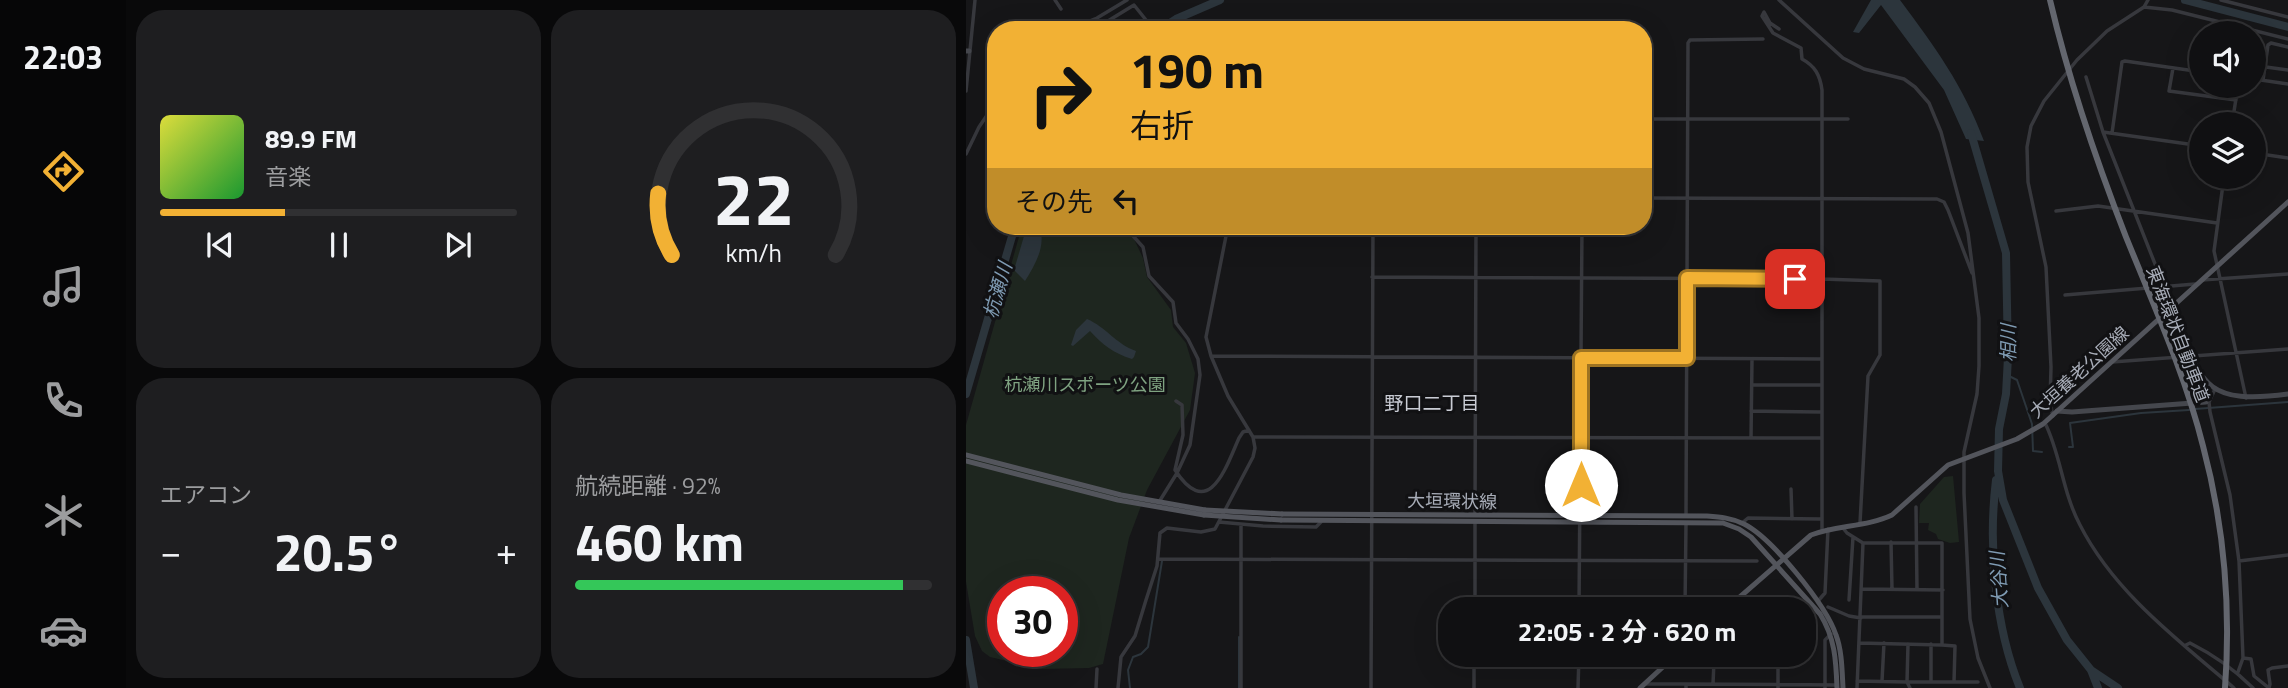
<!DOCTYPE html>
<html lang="ja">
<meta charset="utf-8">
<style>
:root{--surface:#101012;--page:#1e1e20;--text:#f1f3f6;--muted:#9c9d9f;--line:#303032;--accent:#f2b134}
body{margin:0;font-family:"Titillium Web","Noto Sans JP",sans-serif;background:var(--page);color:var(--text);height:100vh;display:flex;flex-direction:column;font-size:26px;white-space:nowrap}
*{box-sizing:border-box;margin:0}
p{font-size:23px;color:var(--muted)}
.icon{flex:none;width:38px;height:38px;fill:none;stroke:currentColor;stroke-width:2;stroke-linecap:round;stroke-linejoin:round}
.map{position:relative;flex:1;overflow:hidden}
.panel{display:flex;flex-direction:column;gap:10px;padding:10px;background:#09090a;width:840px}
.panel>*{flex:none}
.hud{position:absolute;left:21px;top:21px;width:665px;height:214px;border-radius:28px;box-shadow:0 7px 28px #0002,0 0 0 2px var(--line);background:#f2b134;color:#111;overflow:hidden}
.buttons{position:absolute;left:1223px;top:21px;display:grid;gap:14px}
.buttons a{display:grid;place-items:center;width:77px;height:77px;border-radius:50%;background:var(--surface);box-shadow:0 7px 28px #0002,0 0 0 2px var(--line);font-size:35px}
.speed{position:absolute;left:21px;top:576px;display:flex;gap:14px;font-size:35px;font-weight:700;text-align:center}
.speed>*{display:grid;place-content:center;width:91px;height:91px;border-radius:50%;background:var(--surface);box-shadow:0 7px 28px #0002,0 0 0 2px var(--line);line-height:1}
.speed .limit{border:10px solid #d22;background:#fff;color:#111}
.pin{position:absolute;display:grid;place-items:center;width:60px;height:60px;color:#fff;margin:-30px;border-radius:14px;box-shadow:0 4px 10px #0006}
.me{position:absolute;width:77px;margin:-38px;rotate:0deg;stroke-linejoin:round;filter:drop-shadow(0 0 5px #0008)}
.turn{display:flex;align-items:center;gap:24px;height:147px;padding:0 28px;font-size:32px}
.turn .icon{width:91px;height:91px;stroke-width:2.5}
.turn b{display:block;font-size:49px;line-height:60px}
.then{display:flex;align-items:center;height:66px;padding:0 28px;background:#0003;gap:14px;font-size:26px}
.big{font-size:52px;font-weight:700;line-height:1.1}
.panel .tile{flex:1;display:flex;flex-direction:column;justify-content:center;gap:10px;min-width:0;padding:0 24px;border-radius:28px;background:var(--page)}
.panel .dial{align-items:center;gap:0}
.dial svg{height:182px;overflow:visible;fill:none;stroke:var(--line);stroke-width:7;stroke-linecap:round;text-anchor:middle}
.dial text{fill:var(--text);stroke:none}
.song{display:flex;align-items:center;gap:21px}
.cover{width:84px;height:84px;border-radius:10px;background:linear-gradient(135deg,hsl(60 70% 55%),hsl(130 70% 35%))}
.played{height:7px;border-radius:4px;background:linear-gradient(90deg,var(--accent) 35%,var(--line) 35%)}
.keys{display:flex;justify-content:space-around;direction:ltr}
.heat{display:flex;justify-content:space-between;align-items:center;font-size:38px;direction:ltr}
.charge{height:10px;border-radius:5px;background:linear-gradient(90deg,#34c759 92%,var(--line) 0)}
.panel .tiles{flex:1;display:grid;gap:10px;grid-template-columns:repeat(2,1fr)}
.trip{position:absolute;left:472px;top:597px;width:378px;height:70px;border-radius:28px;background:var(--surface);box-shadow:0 7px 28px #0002,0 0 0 2px var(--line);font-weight:700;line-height:70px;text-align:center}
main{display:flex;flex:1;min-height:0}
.tab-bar{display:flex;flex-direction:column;width:126px;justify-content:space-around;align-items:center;background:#060607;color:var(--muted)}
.tab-bar .icon{width:49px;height:49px}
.tab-bar .active{color:var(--accent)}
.tab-bar b{font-size:32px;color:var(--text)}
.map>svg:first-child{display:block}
</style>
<main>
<nav class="tab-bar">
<b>22:03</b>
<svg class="icon active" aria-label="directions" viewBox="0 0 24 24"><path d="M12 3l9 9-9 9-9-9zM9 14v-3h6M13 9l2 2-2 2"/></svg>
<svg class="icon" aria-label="music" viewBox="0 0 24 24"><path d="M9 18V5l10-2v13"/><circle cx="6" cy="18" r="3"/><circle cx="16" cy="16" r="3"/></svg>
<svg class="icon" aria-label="phone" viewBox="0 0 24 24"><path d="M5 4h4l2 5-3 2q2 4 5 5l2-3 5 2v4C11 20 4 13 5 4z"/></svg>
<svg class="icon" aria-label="climate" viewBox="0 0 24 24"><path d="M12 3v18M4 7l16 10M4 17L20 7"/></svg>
<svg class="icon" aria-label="car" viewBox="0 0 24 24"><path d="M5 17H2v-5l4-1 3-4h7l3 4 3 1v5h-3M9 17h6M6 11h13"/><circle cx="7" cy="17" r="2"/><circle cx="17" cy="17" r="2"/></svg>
</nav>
<section class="panel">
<div class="tiles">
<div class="tile">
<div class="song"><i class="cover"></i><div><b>89.9 FM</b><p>音楽</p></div></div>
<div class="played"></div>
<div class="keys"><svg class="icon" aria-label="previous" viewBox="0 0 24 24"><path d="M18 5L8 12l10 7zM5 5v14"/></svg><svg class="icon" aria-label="pause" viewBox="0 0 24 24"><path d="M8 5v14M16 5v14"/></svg><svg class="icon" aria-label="next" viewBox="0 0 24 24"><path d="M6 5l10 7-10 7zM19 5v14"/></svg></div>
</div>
<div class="tile dial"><svg viewBox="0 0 100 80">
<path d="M14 69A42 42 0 1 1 86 69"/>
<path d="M14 69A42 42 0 0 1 8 42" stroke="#f2b134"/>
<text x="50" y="56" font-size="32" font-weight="700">22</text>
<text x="50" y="72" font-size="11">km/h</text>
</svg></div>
<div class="tile"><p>エアコン</p>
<div class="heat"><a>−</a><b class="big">20.5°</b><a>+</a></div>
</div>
<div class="tile"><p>航続距離 · 92%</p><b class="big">460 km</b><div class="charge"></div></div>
</div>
</section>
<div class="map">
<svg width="1322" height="688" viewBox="0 0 1322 688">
<rect width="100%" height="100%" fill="#161618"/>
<!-- green -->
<path fill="#1e261f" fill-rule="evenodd" d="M56 226H153L168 239 177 258 181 277 205 310 207 327 220 343 229 373 224 410 181 490 163 538 137 664 123 668 75 669 24 657 16 651 9 636 0 582V425ZM37 592H96V651H37Z
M987 476 993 542 984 543 972 539 970 534 962 530 963 523H953L954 504 978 477Z"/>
<!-- water -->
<path fill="#2c353c" d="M905 0H934C969 47 997 85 1018 141L1000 139 978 90 915 5 893 33 887 32Z
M61 226H73C81 245 69 265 59 281L48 270Z
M121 319C140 327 150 344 170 351L168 357 166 359C147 353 137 345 124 331L107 346 105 345 110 330Z"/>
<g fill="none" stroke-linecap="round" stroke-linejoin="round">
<!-- stream -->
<path stroke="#2c353c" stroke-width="2" d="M1041 375 1051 380 1066 424 1067 451 1076 452
M1229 409 1322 402
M1103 447H1107L1104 423 1175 413 1223 410
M164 688 162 670 167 657 175 654 182 647 196 561
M273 688V637"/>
<!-- river -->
<path stroke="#2c353c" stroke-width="8" d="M1219 0 1322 27
M193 30 210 19 254 0
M1005 133 1040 253 1042 357 1040 394 1033 429 1032 471 1037 500 1072 588 1101 640 1125 670 1132 688
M0 394 49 226
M1030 480C1022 546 1029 627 1054 688
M0 640 8 688
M1125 670 1152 688"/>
<!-- street -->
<path stroke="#37383d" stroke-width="3.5" d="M89 0 95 9
M813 0 877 58 898 69 938 79 949 87 963 103 975 132 1002 233 1013 318V366L1011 394 998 452V493L1004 619 1012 658 1024 688
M1255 0 1322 17
M1178 7 1206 10 1322 39
M131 18V21L137 24 168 5 188 30
M813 29 804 23 798 12 796 16 807 33 835 48 836 59C849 66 854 75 856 90V531
M101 30 131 18 161 0
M1300 67 1322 70
M1207 68 1203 91 1270 100
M1120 77 1137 132 1206 307
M1288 79 1322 84
M1297 80 1302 45 1305 43 1322 47
M0 91 9 0
M677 119H882
M1266 124 1272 86
M1137 132 1236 146
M1146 133 1156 62 1159 61 1236 72
M1288 153 1322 158
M0 154 13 127 30 102
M1258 177 1248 251 1280 398
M677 198 971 199 978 202 982 210 1006 273
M1090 211 1132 206 1251 223
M158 226 177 247 183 276 207 302 210 323 222 339 232 359 234 375 224 445 211 473 193 502
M262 226 240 337 245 356 856 359
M406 277 856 279 914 281V355L902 376 894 523
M1236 280 1322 274
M1099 295 1229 284
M1146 362 1322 349
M786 385H855
M1249 389 1243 402 1244 412 1264 495 1273 561 1277 658 1272 672
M210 401 216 405 217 435 209 470C243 522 260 467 273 438L277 432 283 430
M785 411 855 412
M1087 416 1084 403 1085 367 1080 267 1062 182 1061 147 1065 126 1078 101 1111 60 1141 31 1178 7 1182 0
M1079 423C1095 455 1096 491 1114 525 1148 592 1212 640 1268 688
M287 437 855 438
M785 438 786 359
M825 489 826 519
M950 507 951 590
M509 514 510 226
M720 516 722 43 724 40 797 39
M253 522 297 526 350 527 355 522
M776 523 782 518 855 519
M275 524V688
M877 528 881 533 897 543H976V645L893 643
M925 542 926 589
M192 559 791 561
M1273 561 1322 555
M896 589 977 590
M883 600 887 537
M852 601 859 593 862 529
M509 603 838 604
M862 607 883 616 895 618
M509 609V521
M613 609 616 226
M719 609 720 524
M789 609 791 607
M895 617H976
M942 644 941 682H1012
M976 645 989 646 988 682
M1220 645 1224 643C1248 655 1268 669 1287 688
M1277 658 1285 659 1288 676 1303 688 1304 684 1302 670 1306 668 1322 666
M891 681 941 682 944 688
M916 681 918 643
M965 682V644
M680 684H720
M747 684 748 661 812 662V688
M130 688 131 669
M152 688 155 657 169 636 180 600 191 566 194 533 201 528 235 532 249 529 287 457 289 448 287 437 262 396 245 356
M405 688 407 226
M508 688V654
M612 688 613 654
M720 688V684L871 685
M859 688V640L865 634
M891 688 897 543"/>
<!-- secondary -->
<path stroke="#45474d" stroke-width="5" d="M0 51H3
M1206 307C1235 380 1233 406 1322 394
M1091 411 1106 412 1240 402"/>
<!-- primary -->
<path stroke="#53555c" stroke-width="5" d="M0 455 155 495 239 510
M0 461 152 500 238 515
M316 514 741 516C754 517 766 518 778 524 806 538 860 605 870 635 876 651 876 670 877 688
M315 520 757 523 773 529 785 537 854 614C869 638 870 660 871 688
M760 609 845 535C871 525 901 527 926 515L982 465 1051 439 1077 424 1322 202
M674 688 711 654"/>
<!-- primary-bridge -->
<path stroke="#53555c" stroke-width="5" d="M239 510 316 514
M238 515 315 520"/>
<!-- highway-bridge -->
<path stroke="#63666e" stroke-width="6" d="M1084 0C1103 81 1130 160 1160 237 1188 306 1219 374 1237 446 1258 525 1265 606 1259 688"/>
</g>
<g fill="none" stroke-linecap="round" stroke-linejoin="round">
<!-- route casing -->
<g stroke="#9d7322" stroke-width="18">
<path id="route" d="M615 485V358H721V278L829 279"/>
</g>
<!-- route -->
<use href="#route" stroke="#f2b134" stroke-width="12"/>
</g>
<g text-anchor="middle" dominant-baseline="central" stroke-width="6" stroke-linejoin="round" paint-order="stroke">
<!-- street labels -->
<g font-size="18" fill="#a8adb8" stroke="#111113">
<text transform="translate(1212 334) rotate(69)">東海環状自動車道</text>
<text transform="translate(1113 372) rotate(-42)">大垣養老公園線</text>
<text transform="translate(486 501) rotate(1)">大垣環状線</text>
</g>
<!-- park labels -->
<g font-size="18" fill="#7fa381" stroke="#111113">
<text x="119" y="384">杭瀬川スポーツ公園</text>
</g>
<!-- water labels -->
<g font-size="19" font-style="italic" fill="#7f9bb3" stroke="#111113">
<text transform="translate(31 290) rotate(-74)">杭瀬川</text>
<text transform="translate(1041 343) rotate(-90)">相川</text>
<text transform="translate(1032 580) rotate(-94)">大谷川</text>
</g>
<!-- neighbourhood labels -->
<g font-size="19" fill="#c9ccd4" stroke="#111113">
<text x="466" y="402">野口二丁目</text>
</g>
</g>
</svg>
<div class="buttons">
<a><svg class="icon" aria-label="sound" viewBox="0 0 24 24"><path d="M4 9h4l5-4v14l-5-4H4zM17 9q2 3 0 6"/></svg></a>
<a><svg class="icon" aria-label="layers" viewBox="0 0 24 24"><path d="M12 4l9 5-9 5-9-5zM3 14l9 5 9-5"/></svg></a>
</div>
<div class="speed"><div class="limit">30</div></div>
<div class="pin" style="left:829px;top:279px;background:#d93025"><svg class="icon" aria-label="arrive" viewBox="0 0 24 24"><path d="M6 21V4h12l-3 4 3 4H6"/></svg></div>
<svg class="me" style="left:615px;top:485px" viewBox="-20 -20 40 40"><circle r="19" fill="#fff"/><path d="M0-13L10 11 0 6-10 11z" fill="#f2b134"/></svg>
<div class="trip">22:05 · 2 分 · 620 m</div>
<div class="hud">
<div class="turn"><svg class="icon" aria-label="right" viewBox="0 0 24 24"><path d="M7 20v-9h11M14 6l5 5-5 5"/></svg><div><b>190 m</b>右折</div></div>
<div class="then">その先<svg class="icon" aria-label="left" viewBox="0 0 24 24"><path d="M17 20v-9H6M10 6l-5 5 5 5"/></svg></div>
</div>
</div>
</main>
